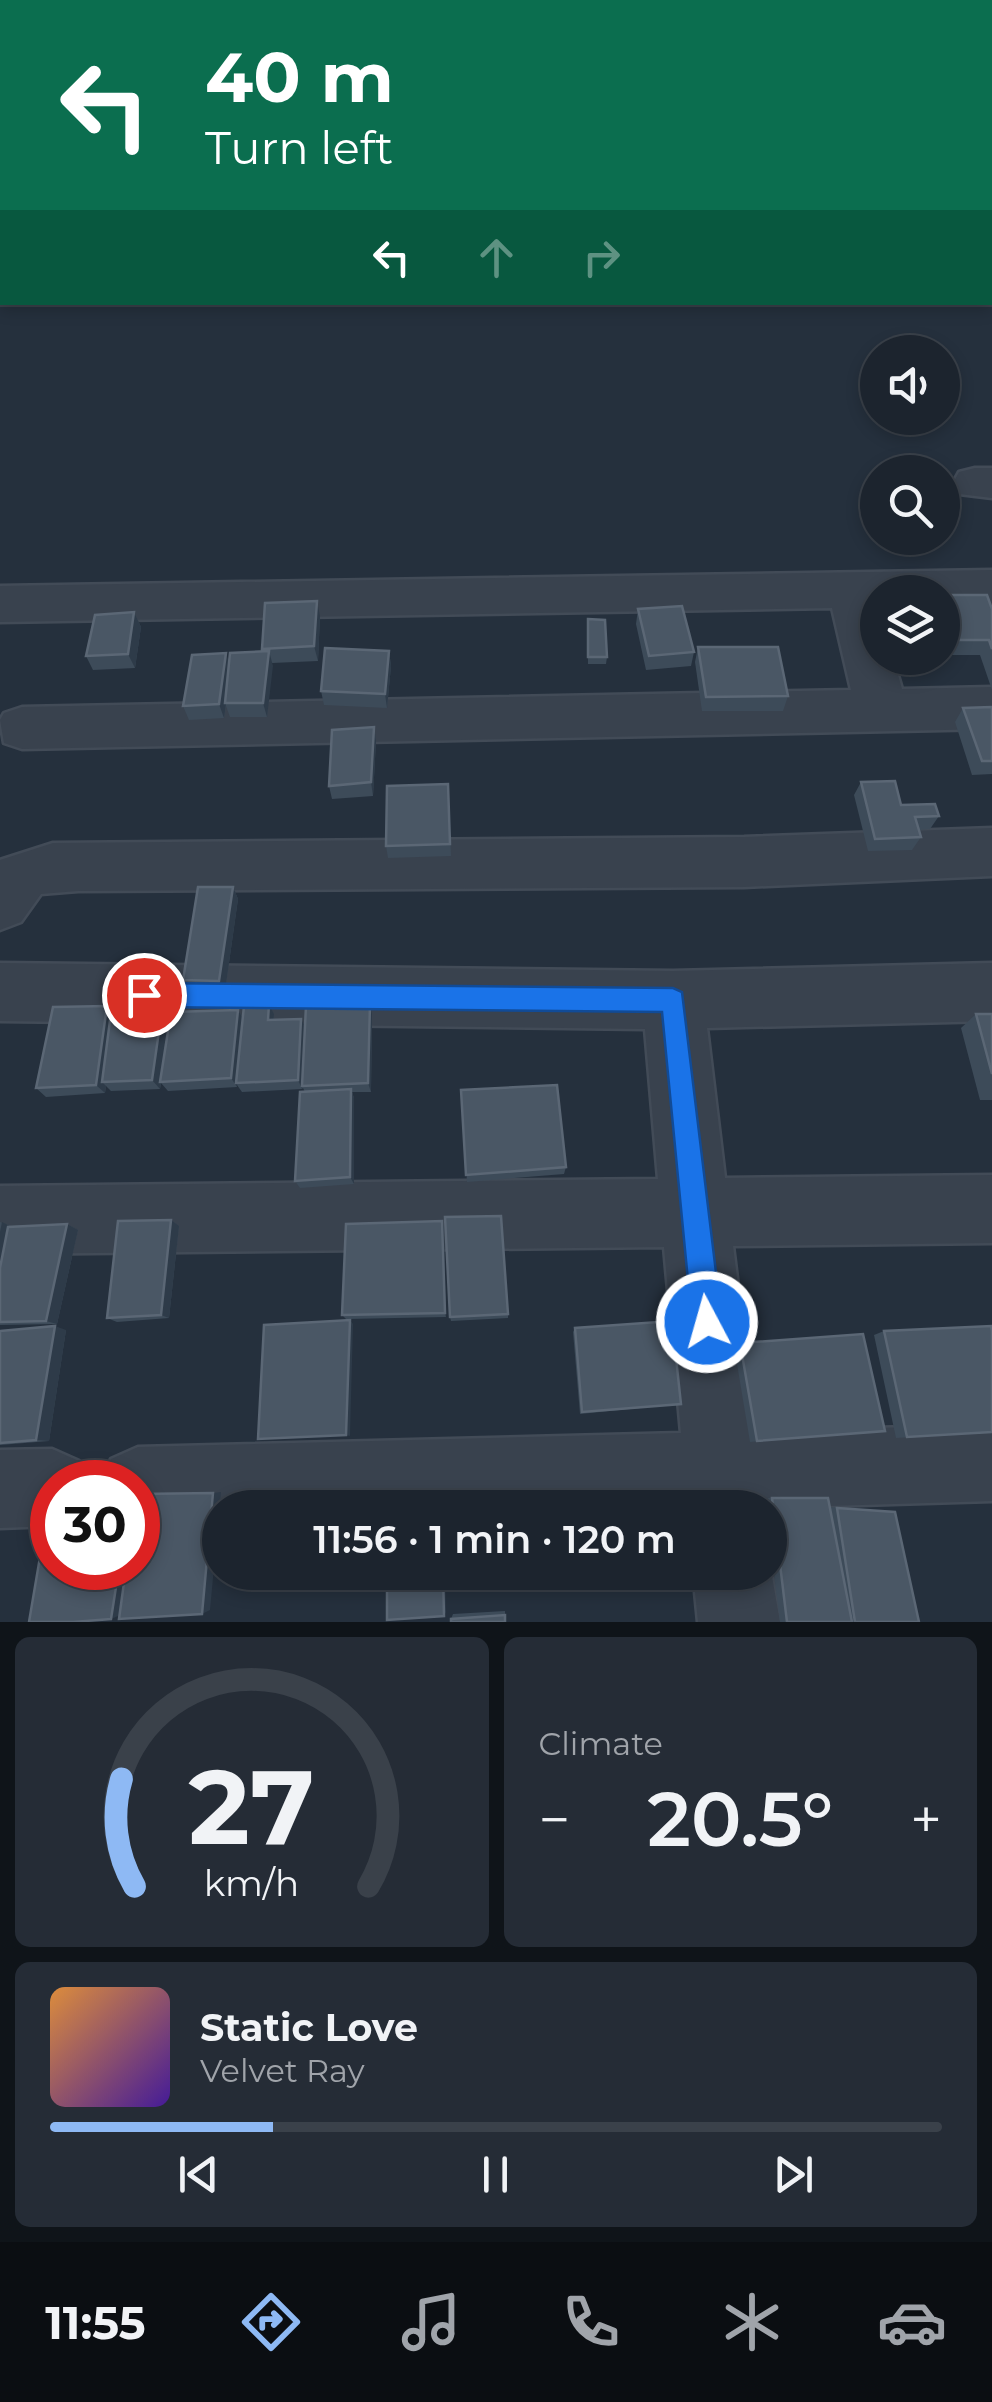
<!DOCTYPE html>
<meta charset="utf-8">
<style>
:root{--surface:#1c242e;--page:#252c36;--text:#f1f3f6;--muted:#a0a4aa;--line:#3a414a;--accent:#8eb9f4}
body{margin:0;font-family:Montserrat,sans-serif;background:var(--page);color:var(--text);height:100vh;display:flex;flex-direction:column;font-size:38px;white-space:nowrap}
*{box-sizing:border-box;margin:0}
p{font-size:32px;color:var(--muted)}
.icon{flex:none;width:55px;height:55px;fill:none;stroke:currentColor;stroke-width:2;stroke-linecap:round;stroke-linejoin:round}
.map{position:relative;height:1622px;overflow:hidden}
.drawer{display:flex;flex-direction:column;gap:15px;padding:15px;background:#0f1419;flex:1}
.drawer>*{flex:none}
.top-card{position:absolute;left:0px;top:0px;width:992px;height:305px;box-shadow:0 5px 15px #0003,0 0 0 2px var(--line);background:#0b6e4f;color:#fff;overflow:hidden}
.controls{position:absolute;left:860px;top:335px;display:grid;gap:20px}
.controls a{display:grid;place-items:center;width:100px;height:100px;border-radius:50%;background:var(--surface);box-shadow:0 5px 15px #0003,0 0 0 2px var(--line);font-size:50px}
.speed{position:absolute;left:30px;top:1460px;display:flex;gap:20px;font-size:50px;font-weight:700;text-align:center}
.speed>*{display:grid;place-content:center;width:130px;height:130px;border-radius:50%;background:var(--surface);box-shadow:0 5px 15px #0003,0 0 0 2px var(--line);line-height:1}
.speed .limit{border:15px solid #d22;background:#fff;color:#111}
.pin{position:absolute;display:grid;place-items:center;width:85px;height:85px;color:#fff;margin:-42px;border:5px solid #fff;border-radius:50%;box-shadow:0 2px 10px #0007}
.me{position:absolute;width:110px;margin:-55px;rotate:354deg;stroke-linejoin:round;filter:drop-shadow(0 0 8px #0008)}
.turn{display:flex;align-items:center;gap:35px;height:210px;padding:0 40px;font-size:45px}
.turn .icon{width:130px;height:130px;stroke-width:2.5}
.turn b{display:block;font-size:70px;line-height:85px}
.lanes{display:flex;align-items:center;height:95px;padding:0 40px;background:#0003;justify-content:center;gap:50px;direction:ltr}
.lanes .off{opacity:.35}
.big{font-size:75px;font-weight:600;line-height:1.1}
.drawer .widget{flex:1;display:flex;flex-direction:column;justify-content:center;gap:15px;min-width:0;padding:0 35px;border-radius:15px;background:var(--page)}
.drawer .dial{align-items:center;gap:0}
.dial svg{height:260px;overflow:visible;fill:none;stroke:var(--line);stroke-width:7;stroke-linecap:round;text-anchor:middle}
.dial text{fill:var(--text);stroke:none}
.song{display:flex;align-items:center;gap:30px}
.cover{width:120px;height:120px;border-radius:15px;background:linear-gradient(135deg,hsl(30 70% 55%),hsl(260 70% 35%))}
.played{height:10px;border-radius:5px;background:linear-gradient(90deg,var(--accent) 25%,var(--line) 25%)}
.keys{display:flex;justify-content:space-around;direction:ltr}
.heat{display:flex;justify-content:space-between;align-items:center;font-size:55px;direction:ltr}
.drawer .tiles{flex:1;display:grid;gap:15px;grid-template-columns:1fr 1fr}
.widget:last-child{grid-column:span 2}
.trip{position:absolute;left:202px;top:1490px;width:585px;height:100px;border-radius:50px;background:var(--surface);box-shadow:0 5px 15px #0003,0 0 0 2px var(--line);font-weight:600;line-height:100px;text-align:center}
.tab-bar{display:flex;height:160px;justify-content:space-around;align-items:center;background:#0b0e12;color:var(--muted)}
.tab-bar .icon{width:70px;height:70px}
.tab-bar .current{color:var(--accent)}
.tab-bar b{font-size:45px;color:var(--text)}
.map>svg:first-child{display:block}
</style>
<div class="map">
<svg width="992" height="1622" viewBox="0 0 992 1622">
<rect width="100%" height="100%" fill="#25303d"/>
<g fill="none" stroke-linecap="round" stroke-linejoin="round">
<!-- minor casing -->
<g stroke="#424b57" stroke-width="5">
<path id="minor" d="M0 32H2V50H0Z
M990 70H992V88H990Z
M990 120H992V140H990Z
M975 468H992V498L959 494 953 483 959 472Z
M992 570V606H942V592H878V658H893L902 689 992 687V729L22 749 4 743 0 720 4 713 22 707 851 690 832 608 0 622V586Z
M992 828V876L744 887 78 891 41 894 21 922 0 930V860L53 843 744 837Z
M0 963 673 971 992 963V1021L707 1028 725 1178 992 1175V1243L733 1246 756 1431 992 1425V1501L763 1508H220V1522L138 1524V1482H101L111 1459 138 1447 681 1433 664 1247 0 1254V1186L658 1179 645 1029 0 1021Z
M52 1449 79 1461 88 1482H52V1526L0 1528V1450Z
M770 1565 780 1622H698L693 1572H770Z"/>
</g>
<!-- minor -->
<use href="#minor" fill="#39424e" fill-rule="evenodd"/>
</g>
<!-- wall -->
<path fill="#3d4b59" d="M0 0H29L28 2H2V15H0Z
M942 595 992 609V690L980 655H942Z
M638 609 694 652 691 666 646 670 636 624Z
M134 612 141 627 135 668 93 670 86 656Z
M320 616 318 661 272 663 267 717H230L226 706 224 718 189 720 183 706 229 662 263 651 262 649Z
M588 619 607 657 606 664H588Z
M698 647 788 696 783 711H702L695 662Z
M389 651 391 666 387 708 324 705 321 691Z
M992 707V774L972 775 955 722 963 708Z
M374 727 376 741 373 796 332 799 329 786Z
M861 782 901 805 939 816 930 829 919 830 921 837 912 850 868 851 854 795Z
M448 784 451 856 388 858 386 846Z
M233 887 238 899 225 991H190L183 980Z
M163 1003 170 1013 238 1010 243 1018 269 1004 274 1014V1019L305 1026 372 1014 371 1092H352L354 1098V1184L300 1188 295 1181 305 1092 303 1088 302 1089 242 1092 237 1085V1087L168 1091 161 1083 160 1089 111 1091 106 1086 105 1093 46 1097 36 1088 111 1010Z
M976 1014H992V1100H980L961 1028Z
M461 1090 566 1167 564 1174 467 1182Z
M171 1220 179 1226 169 1318 117 1322 107 1318Z
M442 1221 446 1317 346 1319 342 1315Z
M0 1222 11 1226 67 1224 78 1230 57 1324 0 1325Z
M508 1314V1318L451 1321 450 1317Z
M575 1328 681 1404 580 1414 573 1332Z
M66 1330 49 1441 0 1445V1331Z
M884 1331 992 1432 896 1438 874 1335Z
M740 1343 885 1431 750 1442 734 1346Z
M819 1497 828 1498 830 1507 895 1512 919 1622H780L770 1542V1508H766L765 1498Z
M505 1611V1622L451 1619 453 1614Z"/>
<!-- shaded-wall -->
<path fill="#2e3b49" d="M317 601 320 616 318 661 314 646Z
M134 612 141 627 135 668 128 654Z
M269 651 273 666 267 717 263 703Z
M389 651 391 666 387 708 385 694Z
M226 653 231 668 224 718 219 704Z
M374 727 376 741 373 796 371 782Z
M233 887 238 899 225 991 219 981Z
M163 1003 170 1013 160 1089 152 1080Z
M269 1004 274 1014 273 1029 268 1020Z
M370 1004 372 1014 371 1092 368 1083Z
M107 1006 116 1016 102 1082 106 1086 105 1093 96 1085Z
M238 1010 244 1020 237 1087 231 1078Z
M301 1019 306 1028 302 1089 298 1080Z
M351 1089 354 1098V1184L350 1177Z
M171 1220 179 1226 169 1318 161 1315Z
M442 1221 444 1227 446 1317 445 1313Z
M2 1222 14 1228 0 1301V1232Z
M67 1224 78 1230 57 1324 46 1321Z
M350 1320 353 1324 350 1436 346 1435Z
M55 1326 66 1330 49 1441 36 1440Z
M221 1492 210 1610 202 1614 213 1493Z
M119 1568H129L123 1614 111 1619Z
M443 1572H445L446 1612 444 1616Z"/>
<!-- building -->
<path fill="#4a5765" stroke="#5b6775" stroke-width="2.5" d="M990 91 992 92V109H990Z
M942 595H987L992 609V649L989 640H948L942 621Z
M317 601 314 646 262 649 265 603Z
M682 606 694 652 649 656 638 609Z
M134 612 128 654 86 656 95 615Z
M588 619 605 620 607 657H588Z
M698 647H778L788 696 706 697Z
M325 648 389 651 385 694 321 691Z
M269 651 263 703H225L230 653Z
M226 653 219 704 183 706 192 655Z
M992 707V761H982L963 708Z
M374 727 371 782 329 786 332 730Z
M895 781 901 805 935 804 939 816 915 817 921 837 875 839 861 782Z
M448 784 450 844 386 846 387 786Z
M198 887H233L219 981 183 980Z
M163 1003 152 1080 102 1082 112 1005Z
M269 1004 268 1020 301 1019 298 1080 236 1083 244 1006Z
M370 1004 368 1083 302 1086 306 1006Z
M107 1006 96 1085 36 1088 53 1007Z
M238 1010 231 1078 160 1082 171 1012Z
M976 1014H992V1074Z
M557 1085 566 1167 466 1175 461 1090Z
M351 1089 350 1177 295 1181 300 1092Z
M501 1216 508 1314 450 1317 445 1217Z
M171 1220 161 1315 107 1318 118 1221Z
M442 1221 445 1313 342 1315 346 1224Z
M67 1224 46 1321 0 1322V1268L8 1227Z
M350 1320 346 1435 258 1439 264 1325Z
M672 1321 681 1404 582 1412 575 1328Z
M55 1326 36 1440 0 1443V1331Z
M991 1326 992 1331V1432L907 1437 884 1331Z
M863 1334 885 1431 757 1441 740 1343Z
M442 1491V1508H386V1493Z
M213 1493 202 1614 119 1619 126 1568H138V1494Z
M50 1498H52V1568H119L111 1619 73 1622H29Z
M772 1498H828L852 1622H787Z
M837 1508 895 1512 919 1622H855Z
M387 1572H443L444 1616 387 1620Z
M505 1615V1622H451V1619Z"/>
<!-- route -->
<path fill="#1a73e8" stroke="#114b97" stroke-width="2.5" d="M144 983 673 988 682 992 722 1322 718 1333 707 1337 697 1333 692 1322 662 1012 144 1007 136 1004 132 995 136 987Z"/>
</svg>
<div class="controls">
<a><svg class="icon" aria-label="sound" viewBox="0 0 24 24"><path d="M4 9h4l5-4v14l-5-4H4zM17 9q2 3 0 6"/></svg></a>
<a><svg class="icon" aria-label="search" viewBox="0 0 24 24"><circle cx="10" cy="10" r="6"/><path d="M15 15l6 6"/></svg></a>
<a><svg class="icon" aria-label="layers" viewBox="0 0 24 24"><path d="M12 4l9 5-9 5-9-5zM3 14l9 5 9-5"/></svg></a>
</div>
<div class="speed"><div class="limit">30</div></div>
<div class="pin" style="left:144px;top:995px;background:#d93025"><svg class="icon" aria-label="arrive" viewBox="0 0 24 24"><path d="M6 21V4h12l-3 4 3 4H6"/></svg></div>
<svg class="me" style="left:707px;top:1322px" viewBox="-20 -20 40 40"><circle r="17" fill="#1a73e8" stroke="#fff" stroke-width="3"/><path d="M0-11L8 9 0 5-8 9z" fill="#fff"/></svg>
<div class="trip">11:56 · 1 min · 120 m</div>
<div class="top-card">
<div class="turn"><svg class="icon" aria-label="left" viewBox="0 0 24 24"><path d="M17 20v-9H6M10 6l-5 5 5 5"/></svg><div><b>40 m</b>Turn left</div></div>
<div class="lanes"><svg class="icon" aria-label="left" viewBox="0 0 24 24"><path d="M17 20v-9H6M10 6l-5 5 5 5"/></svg><svg class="icon off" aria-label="ahead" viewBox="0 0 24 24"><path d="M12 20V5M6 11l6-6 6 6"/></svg><svg class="icon off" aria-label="right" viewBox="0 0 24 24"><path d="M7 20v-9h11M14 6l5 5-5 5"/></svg></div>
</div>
</div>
<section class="drawer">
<div class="tiles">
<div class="widget dial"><svg viewBox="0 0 100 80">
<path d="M14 69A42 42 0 1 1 86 69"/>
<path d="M14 69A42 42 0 0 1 10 36" stroke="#8eb9f4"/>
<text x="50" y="56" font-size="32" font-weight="700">27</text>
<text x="50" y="72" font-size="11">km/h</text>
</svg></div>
<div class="widget"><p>Climate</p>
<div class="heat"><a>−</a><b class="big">20.5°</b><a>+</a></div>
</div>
<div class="widget">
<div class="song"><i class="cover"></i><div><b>Static Love</b><p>Velvet Ray</p></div></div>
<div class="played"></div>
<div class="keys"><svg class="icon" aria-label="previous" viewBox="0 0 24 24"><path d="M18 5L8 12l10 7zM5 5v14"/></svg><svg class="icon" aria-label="pause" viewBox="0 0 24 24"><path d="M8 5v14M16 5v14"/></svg><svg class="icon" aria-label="next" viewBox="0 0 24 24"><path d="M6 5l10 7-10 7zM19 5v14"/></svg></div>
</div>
</div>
</section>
<nav class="tab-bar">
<b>11:55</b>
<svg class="icon current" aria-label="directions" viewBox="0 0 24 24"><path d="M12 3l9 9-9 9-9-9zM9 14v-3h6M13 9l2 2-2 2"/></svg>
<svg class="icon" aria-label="music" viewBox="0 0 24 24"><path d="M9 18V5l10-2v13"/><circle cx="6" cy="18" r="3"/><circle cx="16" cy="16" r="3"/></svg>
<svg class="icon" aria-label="phone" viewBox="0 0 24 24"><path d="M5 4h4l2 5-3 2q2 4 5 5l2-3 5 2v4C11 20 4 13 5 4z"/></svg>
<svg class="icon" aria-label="climate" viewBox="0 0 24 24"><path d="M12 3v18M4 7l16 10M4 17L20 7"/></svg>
<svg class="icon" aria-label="car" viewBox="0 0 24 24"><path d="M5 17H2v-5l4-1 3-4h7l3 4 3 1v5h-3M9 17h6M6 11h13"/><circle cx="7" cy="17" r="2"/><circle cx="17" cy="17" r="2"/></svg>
</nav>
